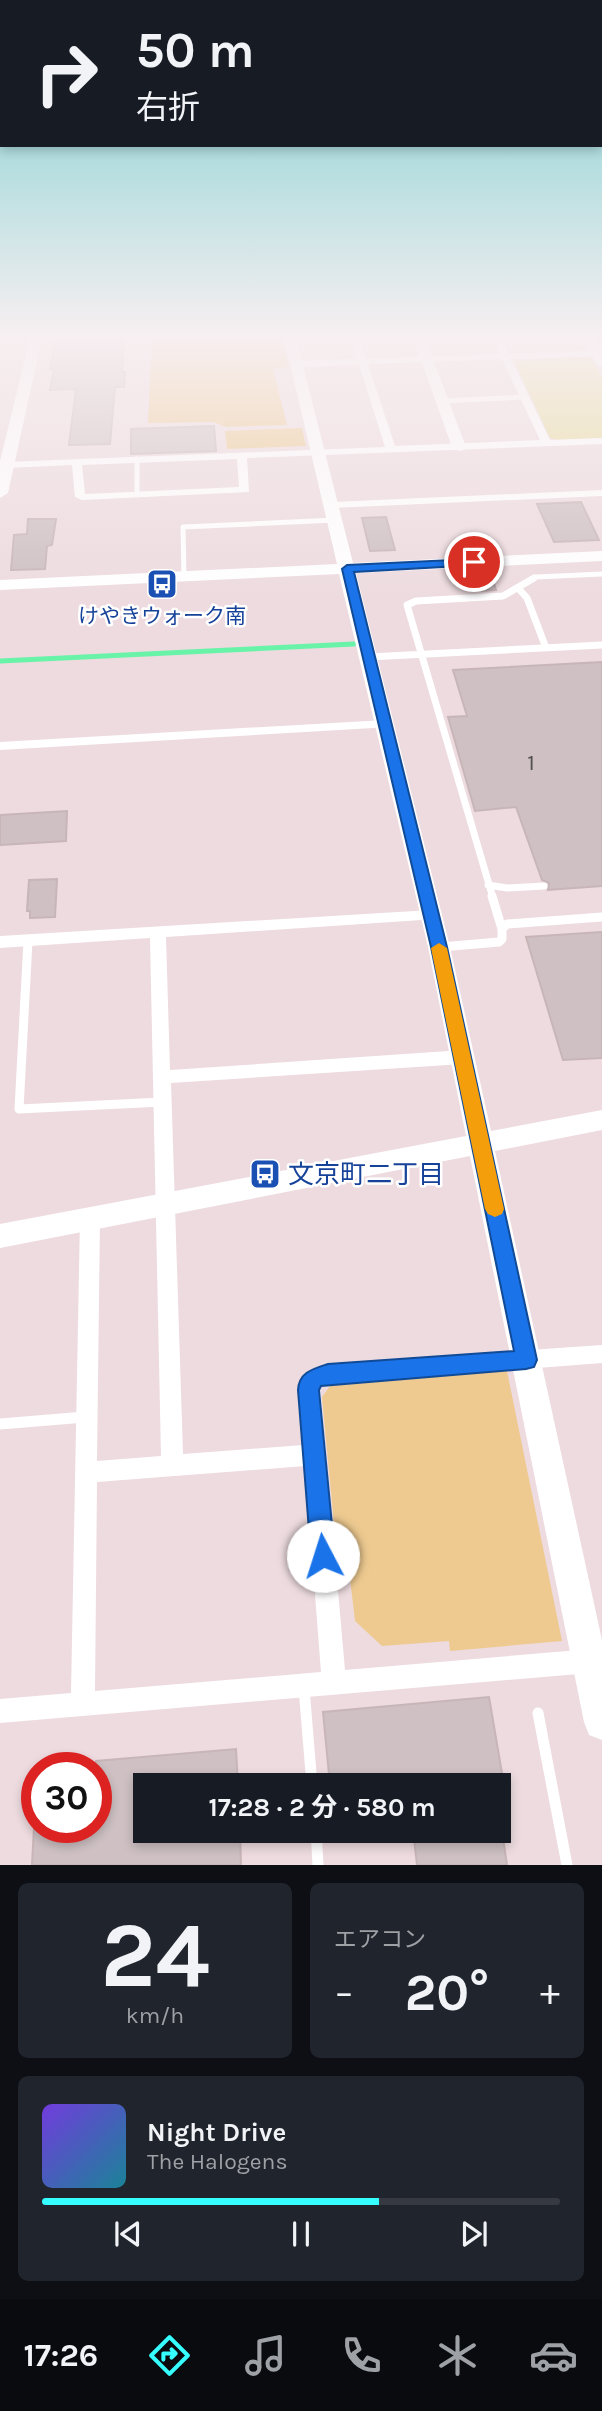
<!DOCTYPE html>
<html lang="ja">
<meta charset="utf-8">
<style>
:root{--surface:#171b24;--page:#20242c;--text:#f1f3f6;--muted:#9ea1a6;--line:#363941;--accent:#36fdff}
body{margin:0;font-family:Karla,"Noto Sans JP",sans-serif;background:var(--page);color:var(--text);height:100vh;display:flex;flex-direction:column;font-size:26px;white-space:nowrap}
*{box-sizing:border-box;margin:0}
p{font-size:23px;color:var(--muted)}
.icon{flex:none;width:38px;height:38px;fill:none;stroke:currentColor;stroke-width:2;stroke-linecap:round;stroke-linejoin:round}
.map{position:relative;height:1865px;overflow:hidden}
.details{display:flex;flex-direction:column;gap:18px;padding:18px;background:#0d0f14;flex:1}
.details>*{flex:none}
.top-card{position:absolute;left:0px;top:0px;width:602px;height:147px;box-shadow:0 4px 10px #0003;background:#171b24;color:var(--text);overflow:hidden}
.speed{position:absolute;left:21px;top:1752px;display:flex;gap:14px;font-size:35px;font-weight:700;text-align:center}
.speed>*{display:grid;place-content:center;width:91px;height:91px;border-radius:50%;background:var(--surface);box-shadow:0 4px 10px #0003;line-height:1}
.speed .limit{border:10px solid #d22;background:#fff;color:#111}
.pin{position:absolute;display:grid;place-items:center;width:60px;height:60px;color:#fff;margin:-30px;border:4px solid #fff;border-radius:50%;box-shadow:0 2px 7px #0007}
.me{position:absolute;width:77px;margin:-38px;rotate:355deg;stroke-linejoin:round;filter:drop-shadow(0 0 5px #0008)}
.turn{display:flex;align-items:center;gap:24px;height:147px;padding:0 21px;font-size:32px}
.turn .icon{width:91px;height:91px;stroke-width:2.5}
.turn b{display:block;font-size:49px;line-height:60px}
.big{font-size:52px;font-weight:700;line-height:1.1}
.details .widget{flex:1;display:flex;flex-direction:column;justify-content:center;gap:10px;min-width:0;padding:0 24px;border-radius:10px;background:var(--page)}
.details .dial{align-items:center;gap:0}
.dial b{font-size:91px;line-height:1}
.song{display:flex;align-items:center;gap:21px}
.cover{width:84px;height:84px;border-radius:10px;background:linear-gradient(135deg,hsl(260 70% 55%),hsl(190 70% 35%))}
.played{height:7px;border-radius:4px;background:linear-gradient(90deg,var(--accent) 65%,var(--line) 65%)}
.keys{display:flex;justify-content:space-around;direction:ltr}
.heat{display:flex;justify-content:space-between;align-items:center;font-size:38px;direction:ltr}
.details .tiles{flex:1;display:grid;gap:18px;grid-template-columns:1fr 1fr}
.widget:last-child{grid-column:span 2}
.trip{position:absolute;left:133px;top:1773px;width:378px;height:70px;border-radius:0px;background:var(--surface);box-shadow:0 4px 10px #0003;font-weight:700;line-height:70px;text-align:center}
.tabs{display:flex;height:112px;justify-content:space-around;align-items:center;background:#090b0e;color:var(--muted)}
.tabs .icon{width:49px;height:49px}
.tabs .current{color:var(--accent)}
.tabs b{font-size:32px;color:var(--text)}
.map>svg:first-child{display:block}
</style>
<div class="map">
<svg width="602" height="1865" viewBox="0 0 602 1865">
<rect width="100%" height="100%" fill="#eddbdf"/>
<!-- green -->
<path fill="#e6da95" d="M585 357 592 359 602 377V438L557 440 550 438 514 361Z"/>
<!-- pitch -->
<path fill="#eeca90" d="M152 338H281L289 367 273 369 287 425 226 427 213 422 148 423Z
M302 428 306 446 227 449 225 431Z
M507 1371 562 1641 450 1651 449 1641 382 1646 355 1621 346 1544H336L322 1397 330 1386Z"/>
<g fill="none" stroke-linecap="round" stroke-linejoin="round">
<!-- stream -->
<path stroke="#69f3a9" stroke-width="5" d="M0 661 354 644"/>
</g>
<!-- building -->
<path fill="#cec0c3" stroke="#c8b5b8" stroke-width="2" d="M56 338H124L122 372H125L124 387H115L110 444 69 445 76 389 50 390 54 369H50Z
M214 426 216 451 131 454V429Z
M581 502 599 540 554 542 537 504Z
M386 517 395 550 370 551 362 518Z
M28 519H56L52 545 47 546 45 569 11 570 14 535 27 534Z
M474 576H492L496 590 478 591Z
M602 662V886L548 890 549 883 542 880 516 807 475 811 448 717 467 716 453 670Z
M67 811 66 841 0 845V815Z
M57 879 55 917 30 918V911H27L29 880Z
M602 932V1058L563 1060 526 937Z
M489 1697 504 1785H330L323 1712Z
M236 1749 238 1785H145V1830H240L241 1865H32L34 1827H96V1761Z
M413 1830H464L465 1842 503 1838 507 1865H417Z"/>
<g fill="none" stroke-linecap="round" stroke-linejoin="round">
<!-- lane-far3 -->
<path stroke="#fff" stroke-width="5" d="M442 401 525 397
M137 459V495
M184 576 183 527 335 520
M531 580 536 577 602 574"/>
<!-- lane-far2 -->
<path stroke="#fff" stroke-width="7" d="M518 588 527 598 546 648
M369 657 602 645
M488 885 507 888 544 886
M493 898 407 605 416 601 503 596 534 578"/>
<!-- lane-far1 -->
<path stroke="#fff" stroke-width="9" d="M492 896 502 929
M28 941 19 1109 162 1102
M441 947 499 942 502 939V929L507 924 602 917"/>
<!-- lane -->
<path stroke="#fff" stroke-width="11" d="M0 1424 85 1417
M304 1688 312 1785
M538 1713 567 1865
M316 1830 318 1865"/>
<!-- street -->
<path fill="#fff" fill-rule="evenodd" d="M351 338H359L366 359 500 354 493 338H501L509 354 602 350V356L511 359 550 440 602 438V444L247 458 249 492 82 500 75 497 72 465 6 468 1 465 6 462 385 447 359 365 297 367 292 364 297 361 357 359ZM502 359 540 440 395 446 368 364ZM237 459 239 487 85 494 82 465Z
M602 490V496L332 508 327 505 332 502Z
M385 720 392 724 390 727 0 750V742Z
M431 910 439 915 436 919 166 937 170 1070 463 1050 469 1052 472 1057 469 1062 463 1064 171 1083 183 1454 303 1445 299 1384 307 1372 328 1364 602 1345V1363L328 1384 320 1387 345 1670 602 1648V1672L0 1723V1699L71 1693 80 1218 83 1212 90 1210 97 1212 100 1218 97 1461 161 1456 150 938 0 948V936ZM305 1466 321 1672 95 1691 97 1482Z"/>
<!-- secondary -->
<path fill="#fff" fill-rule="evenodd" d="M30 338H42L8 493 0 498V461Z
M284 338H296L353 563 602 551V561L356 573 450 947 491 1131 602 1110V1130L495 1151 602 1640V1740L589 1735 584 1722 470 1156 0 1248V1224L466 1136 428 947 339 574 0 590V580L337 564Z
M413 338H425L466 447 464 450 459 451 452 447Z
M583 338H595L602 350V366L597 365Z"/>
</g>
<!-- sky -->
<linearGradient id="sky" x2="0" y2="1"><stop stop-color="#75cdcf"/><stop offset="0.56" stop-color="#f7eff1"/><stop offset="1" stop-color="#f7eff1" stop-opacity="0"/></linearGradient>
<rect width="602" height="599" fill="url(#sky)"/>
<!-- route -->
<path fill="#1a73e8" stroke="#114b97" stroke-width="2" d="M474 559 480 562 478 565 354 572 447 947 537 1360 534 1367 526 1369 321 1386 319 1390 335 1556 331 1564 323 1568 315 1564 311 1556 298 1390C299 1372 313 1369 328 1364L514 1351 431 947 342 569 347 565Z"/>
<!-- slow -->
<path fill="#f59e0b" d="M439 943 447 948 504 1209 502 1214 495 1217 488 1214 485 1209 431 948Z"/>
<!-- icons -->
<defs>
<g id="bus-square" transform="scale(1.575)"><rect x="-9" y="-9" width="18" height="18" rx="4" fill="#1a4fb4" stroke="#fff"/><path d="M-5-6H5V4H4V6H2V4H-2V6H-4V4H-5ZM-3.5-4V0h7V-4ZM-3.5 1.2v1.5H-2V1.2ZM2 1.2v1.5H3.5V1.2Z" fill="#fff"/></g>
</defs>
<g fill-rule="evenodd">
<use href="#bus-square" x="162" y="584"/>
<use href="#bus-square" x="265" y="1174"/>
</g>
<g text-anchor="middle" dominant-baseline="central" stroke-width="5" stroke-linejoin="round" paint-order="stroke">
<!-- far-transit labels -->
<g font-size="21" fill="#164399" stroke="#fff">
<text x="162" y="616">けやきウォーク南</text>
</g>
<!-- number labels -->
<g font-size="23" fill="#535050">
<text x="531" y="762">1</text>
</g>
<!-- transit labels -->
<g font-size="26" fill="#164399" stroke="#fff" text-anchor="start">
<text x="288" y="1174">文京町二丁目</text>
</g>
</g>
</svg>
<div class="speed"><div class="limit">30</div></div>
<div class="pin" style="left:474px;top:562px;background:#d93025"><svg class="icon" aria-label="arrive" viewBox="0 0 24 24"><path d="M6 21V4h12l-3 4 3 4H6"/></svg></div>
<svg class="me" style="left:323px;top:1556px" viewBox="-20 -20 40 40"><circle r="19" fill="#fff"/><path d="M0-13L10 11 0 6-10 11z" fill="#1a73e8"/></svg>
<div class="trip">17:28 · 2 分 · 580 m</div>
<div class="top-card">
<div class="turn"><svg class="icon" aria-label="right" viewBox="0 0 24 24"><path d="M7 20v-9h11M14 6l5 5-5 5"/></svg><div><b>50 m</b>右折</div></div>
</div>
</div>
<section class="details">
<div class="tiles">
<div class="widget dial"><b>24</b><p>km/h</p></div>
<div class="widget"><p>エアコン</p>
<div class="heat"><a>−</a><b class="big">20°</b><a>+</a></div>
</div>
<div class="widget">
<div class="song"><i class="cover"></i><div><b>Night Drive</b><p>The Halogens</p></div></div>
<div class="played"></div>
<div class="keys"><svg class="icon" aria-label="previous" viewBox="0 0 24 24"><path d="M18 5L8 12l10 7zM5 5v14"/></svg><svg class="icon" aria-label="pause" viewBox="0 0 24 24"><path d="M8 5v14M16 5v14"/></svg><svg class="icon" aria-label="next" viewBox="0 0 24 24"><path d="M6 5l10 7-10 7zM19 5v14"/></svg></div>
</div>
</div>
</section>
<nav class="tabs">
<b>17:26</b>
<svg class="icon current" aria-label="directions" viewBox="0 0 24 24"><path d="M12 3l9 9-9 9-9-9zM9 14v-3h6M13 9l2 2-2 2"/></svg>
<svg class="icon" aria-label="music" viewBox="0 0 24 24"><path d="M9 18V5l10-2v13"/><circle cx="6" cy="18" r="3"/><circle cx="16" cy="16" r="3"/></svg>
<svg class="icon" aria-label="phone" viewBox="0 0 24 24"><path d="M5 4h4l2 5-3 2q2 4 5 5l2-3 5 2v4C11 20 4 13 5 4z"/></svg>
<svg class="icon" aria-label="climate" viewBox="0 0 24 24"><path d="M12 3v18M4 7l16 10M4 17L20 7"/></svg>
<svg class="icon" aria-label="car" viewBox="0 0 24 24"><path d="M5 17H2v-5l4-1 3-4h7l3 4 3 1v5h-3M9 17h6M6 11h13"/><circle cx="7" cy="17" r="2"/><circle cx="17" cy="17" r="2"/></svg>
</nav>
